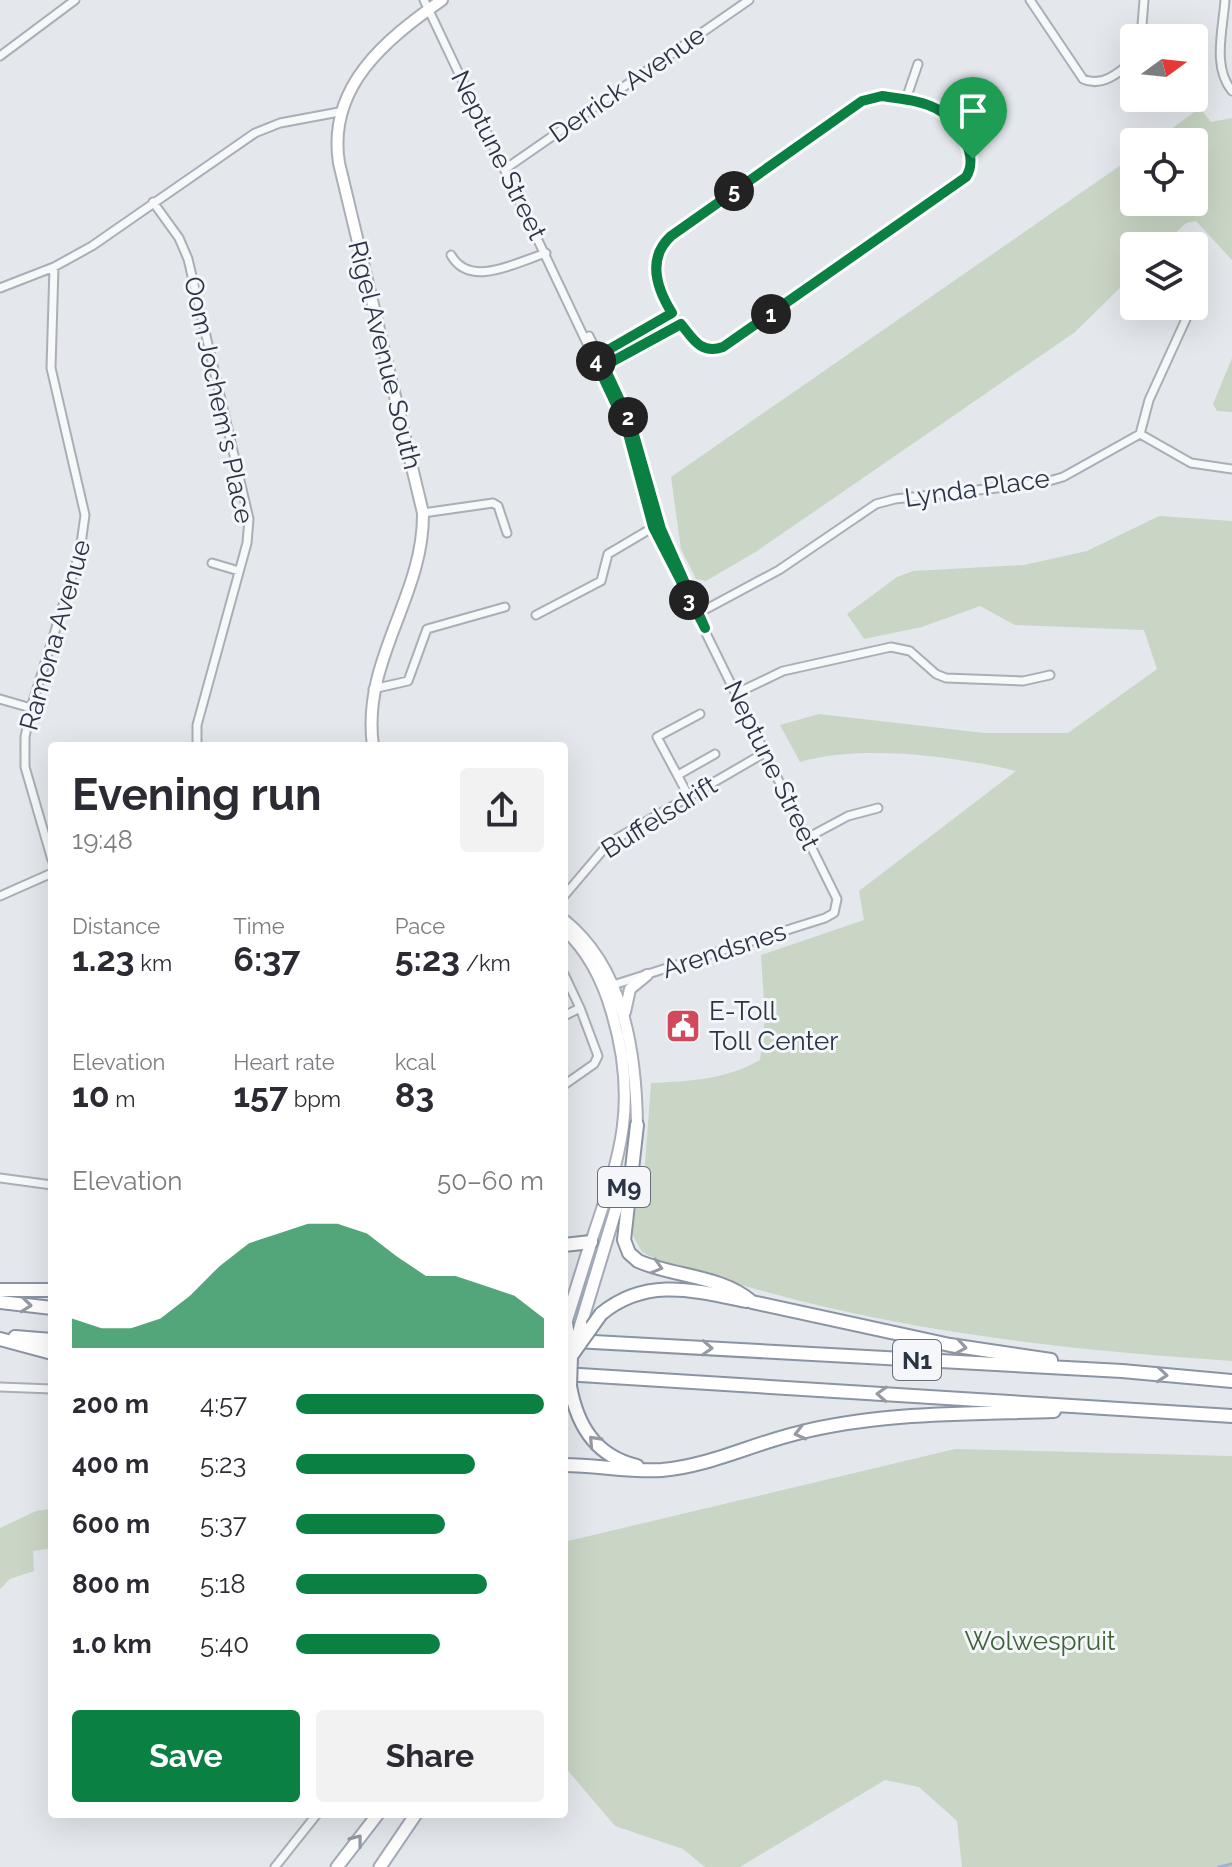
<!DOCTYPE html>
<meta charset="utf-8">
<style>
:root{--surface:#fff;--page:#f2f2f3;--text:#2b2b33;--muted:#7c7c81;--accent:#0b8043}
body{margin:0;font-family:Raleway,sans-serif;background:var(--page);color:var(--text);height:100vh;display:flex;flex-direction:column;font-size:30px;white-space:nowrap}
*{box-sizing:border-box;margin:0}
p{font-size:26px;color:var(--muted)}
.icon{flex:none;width:44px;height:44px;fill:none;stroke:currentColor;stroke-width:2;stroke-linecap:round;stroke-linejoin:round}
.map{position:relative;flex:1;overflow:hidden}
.details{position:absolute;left:48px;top:742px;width:520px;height:1076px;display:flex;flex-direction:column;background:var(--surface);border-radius:8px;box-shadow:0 8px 32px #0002}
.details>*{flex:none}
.needle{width:52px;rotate:75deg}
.buttons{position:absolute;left:1120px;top:24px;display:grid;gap:16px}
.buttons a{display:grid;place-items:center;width:88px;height:88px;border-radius:8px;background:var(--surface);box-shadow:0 8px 32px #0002;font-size:40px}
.pin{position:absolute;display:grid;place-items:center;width:68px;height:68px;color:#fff;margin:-82px -34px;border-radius:50% 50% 50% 0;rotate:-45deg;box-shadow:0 0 8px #0007}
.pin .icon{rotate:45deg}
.km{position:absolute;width:40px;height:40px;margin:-20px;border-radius:50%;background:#222;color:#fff;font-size:22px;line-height:40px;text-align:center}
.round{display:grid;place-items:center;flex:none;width:84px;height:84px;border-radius:8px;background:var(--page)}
.headline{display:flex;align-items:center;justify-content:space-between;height:136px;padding:0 24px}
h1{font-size:44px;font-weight:700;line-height:60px}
.metrics{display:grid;grid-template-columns:repeat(3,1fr);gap:12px;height:136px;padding:8px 24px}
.metrics div{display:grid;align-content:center}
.metrics b{font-size:34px;font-weight:700}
.metrics small{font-size:22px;font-weight:400}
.metrics p{font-size:22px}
.chart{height:224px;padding:16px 24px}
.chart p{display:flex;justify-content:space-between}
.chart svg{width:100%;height:144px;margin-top:8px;fill:var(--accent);opacity:.7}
.action{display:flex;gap:16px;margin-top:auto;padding:16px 24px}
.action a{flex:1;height:92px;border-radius:8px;background:var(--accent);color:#fff;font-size:32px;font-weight:700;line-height:92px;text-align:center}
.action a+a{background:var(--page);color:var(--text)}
ul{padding:0 24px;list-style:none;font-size:26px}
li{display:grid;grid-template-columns:128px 96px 1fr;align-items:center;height:60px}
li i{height:20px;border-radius:10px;background:var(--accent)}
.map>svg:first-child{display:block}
.green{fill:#c9d6c5}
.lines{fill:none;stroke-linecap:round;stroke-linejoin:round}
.stream{stroke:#9fb4cc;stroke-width:3}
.minor-casing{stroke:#a9aeb7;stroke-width:11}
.secondary-casing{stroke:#a9aeb7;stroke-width:14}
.primary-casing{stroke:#a3abb8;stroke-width:15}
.motorway-casing{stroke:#8b94a3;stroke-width:16}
.minor{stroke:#f7f8fa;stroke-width:7}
.secondary{stroke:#fff;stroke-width:10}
.primary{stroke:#fff;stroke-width:11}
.motorway{stroke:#fff;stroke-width:12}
.primary-bridge-casing{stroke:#a3abb8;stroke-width:15;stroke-linecap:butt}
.motorway-bridge-casing{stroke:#8b94a3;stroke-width:16;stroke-linecap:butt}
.primary-bridge{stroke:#fff;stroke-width:11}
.motorway-bridge{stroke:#fff;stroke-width:12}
.oneway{stroke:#959aa2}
.route-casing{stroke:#fff;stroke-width:16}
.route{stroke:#0b8043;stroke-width:10}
.labels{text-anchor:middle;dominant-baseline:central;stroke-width:6;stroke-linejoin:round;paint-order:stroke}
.shield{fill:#f4f6f9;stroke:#676e7b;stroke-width:2}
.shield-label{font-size:24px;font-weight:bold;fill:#2b3445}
.street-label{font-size:26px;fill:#2b3445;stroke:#f4f6f9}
.poi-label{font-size:26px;fill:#2b3445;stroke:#f4f6f9;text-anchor:start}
.park-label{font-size:26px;fill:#3f6138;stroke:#f4f6f9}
</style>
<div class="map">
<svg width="1232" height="1867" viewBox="0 0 1232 1867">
<rect width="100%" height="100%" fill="#e4e7ec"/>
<path class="green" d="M1200,108L1211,122L1232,118V260L1196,221L1186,223L1162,246H1134V274L1075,332L757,551L706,581L696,579L681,549L671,477L1134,156V202H1194V142H1153Z
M1232,358V412L1217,411L1213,404Z
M1159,516L1232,521V1361C1070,1350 909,1333 752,1288C717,1277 675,1270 642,1252L631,1232L645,1165L651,1083C692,1081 724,1080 760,1060L765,1018L761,955L864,920L859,891L1016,771C955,756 860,744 800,762L780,725L819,714L984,733H1068L1157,669L1144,630L1015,625L980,606L922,627L864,639L847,614L897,577L913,571L1024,565L1087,551Z
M955,1449L1232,1456V1867H962L957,1821L919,1787L885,1780L740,1867H705L683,1849L615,1826L564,1766V1542Z
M52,1509V1548L33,1551L34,1571L10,1579L0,1589V1528L36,1511Z"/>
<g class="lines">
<path class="stream" d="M1219,1867L1232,1864"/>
<g class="minor-casing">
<path id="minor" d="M424,0L619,411L656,532L837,899L834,913L825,918L610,986
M1030,0L1083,79C1102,88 1120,72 1134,60
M1225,0C1223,30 1212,67 1232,91
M1141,38L1144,0
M0,56L75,0
M882,96C900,99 921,101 937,109C957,120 980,156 966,177L723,347C716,350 711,352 704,349C691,344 659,297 656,283C654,268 658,252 666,240L862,101Z
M906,99L918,64
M505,169L749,0
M153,202L179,238L188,259L249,519L247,543L197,725V746
M451,255C470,289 517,262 546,253
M0,288L54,267L92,246L255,133L280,123L339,112
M1194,300L1196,295
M589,336L625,409L661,529L695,602
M596,357L672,313
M601,368L681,324
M1140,434L1191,463L1232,469
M423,513L493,503L498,506L507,533
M212,563L239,571
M697,614L779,570L876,504L895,499L1042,483L1063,477L1140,434L1149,400L1192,306
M536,615L601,581L608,554L657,525
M373,689L408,681L427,629L505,607
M737,693L783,671L891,647L910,651L936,674L946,678L1023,681L1050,675
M0,699L31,708
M678,775L715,754
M688,795L657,737L700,714
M807,838L848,816L878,808
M52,860L25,767V737L31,708L80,551L85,515L51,368L54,267
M0,896L52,873
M564,896L609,843L766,752
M564,974L580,1008L564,1016
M564,1085L594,1064L598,1056L580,1008
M0,1178L52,1185
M0,1387L52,1389
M275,1867L317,1814"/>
</g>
<g class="secondary-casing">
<path id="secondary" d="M373,746C361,660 424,597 423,513L339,163C327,87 385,40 442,0
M564,920C624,968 636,1052 637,1125
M564,929C589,952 603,981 612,1013C639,1104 620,1156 591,1242
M625,1012L630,989L647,975"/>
</g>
<g class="primary-casing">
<path id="primary" d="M581,1324L626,1176
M564,1328L591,1242
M337,1867L378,1814
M380,1867L416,1814"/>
</g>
<g class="motorway-casing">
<path id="motorway" d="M637,1125L624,1240L629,1253L638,1261C674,1277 721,1275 752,1302L950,1345L1051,1360
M564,1245L591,1242
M0,1290H52
M0,1302L52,1308
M601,1314C646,1277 693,1290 746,1301
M15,1337L52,1340
M0,1339L52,1353
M575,1341L1122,1371L1232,1381
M564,1374L1232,1416
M570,1386C577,1425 595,1456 637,1466
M564,1465C597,1465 629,1472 662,1470C709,1466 752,1444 798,1433C881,1412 968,1414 1054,1411"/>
</g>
<use href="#minor" class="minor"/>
<use href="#secondary" class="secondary"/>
<use href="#primary" class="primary"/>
<use href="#motorway" class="motorway"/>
<g class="primary-bridge-casing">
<path id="primary-bridge" d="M573,1350L581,1324"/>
</g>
<g class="motorway-bridge-casing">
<path id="motorway-bridge" d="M566,1323L571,1356L570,1386
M564,1366L601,1314"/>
</g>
<use href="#primary-bridge" class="primary-bridge"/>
<use href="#motorway-bridge" class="motorway-bridge"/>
</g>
<defs><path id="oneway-chevron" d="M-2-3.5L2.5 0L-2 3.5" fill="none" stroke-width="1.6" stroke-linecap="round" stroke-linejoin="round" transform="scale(2)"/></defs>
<g class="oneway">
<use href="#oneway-chevron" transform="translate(657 1267) rotate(16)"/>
<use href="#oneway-chevron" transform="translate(26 1305) rotate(6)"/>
<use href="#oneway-chevron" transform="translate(961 1347) rotate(9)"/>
<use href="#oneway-chevron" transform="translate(707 1348) rotate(3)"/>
<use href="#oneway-chevron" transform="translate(1162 1375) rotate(5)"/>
<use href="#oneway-chevron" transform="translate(882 1394) rotate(-177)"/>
<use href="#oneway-chevron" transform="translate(800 1433) rotate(166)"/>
<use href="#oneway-chevron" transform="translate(594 1441) rotate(-133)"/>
<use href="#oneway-chevron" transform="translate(357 1840) rotate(-52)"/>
</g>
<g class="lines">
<g class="route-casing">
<path id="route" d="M882,96C900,99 921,100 937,109C958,120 980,156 966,177L723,347C701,355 693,339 681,324L604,366L631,424L661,529L705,628L653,527L626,426L594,358L672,313C657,289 646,259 671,236L862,101Z"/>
</g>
<use href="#route" class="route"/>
</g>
<defs>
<g id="civic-square" transform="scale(1.8)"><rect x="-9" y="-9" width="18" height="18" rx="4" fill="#d1495b" stroke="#f4f6f9"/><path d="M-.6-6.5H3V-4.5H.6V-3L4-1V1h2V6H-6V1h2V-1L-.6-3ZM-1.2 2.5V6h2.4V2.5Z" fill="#fff"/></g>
</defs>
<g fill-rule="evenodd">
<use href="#civic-square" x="683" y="1026"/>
</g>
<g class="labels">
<g class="shield">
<rect x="598" y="1167" width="52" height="40" rx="6"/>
<rect x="893" y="1340" width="48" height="40" rx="6"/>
</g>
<g class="shield-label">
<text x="624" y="1187">M9</text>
<text x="917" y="1360">N1</text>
</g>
<g class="street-label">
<text transform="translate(627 84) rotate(-35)">Derrick Avenue</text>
<text transform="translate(499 155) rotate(64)">Neptune Street</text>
<text transform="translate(385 355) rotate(76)">Rigel Avenue South</text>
<text transform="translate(219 400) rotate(78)">Oom Jochem's Place</text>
<text transform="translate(977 488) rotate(-8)">Lynda Place</text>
<text transform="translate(55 635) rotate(-74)">Ramona Avenue</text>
<text transform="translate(772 765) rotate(64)">Neptune Street</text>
<text transform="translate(659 817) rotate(-32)">Buffelsdrift</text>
<text transform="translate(724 950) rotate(-18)">Arendsnes</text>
</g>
<g class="poi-label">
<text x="709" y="1011">E-Toll<tspan x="709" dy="30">Toll Center</tspan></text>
</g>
<g class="park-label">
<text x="1040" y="1641">Wolwespruit</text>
</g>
</g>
</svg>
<div class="buttons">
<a><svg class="needle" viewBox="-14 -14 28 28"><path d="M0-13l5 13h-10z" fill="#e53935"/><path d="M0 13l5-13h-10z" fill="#7c7c81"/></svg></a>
<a><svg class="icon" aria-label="locate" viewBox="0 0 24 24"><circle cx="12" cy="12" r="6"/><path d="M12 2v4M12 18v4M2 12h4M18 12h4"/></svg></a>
<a><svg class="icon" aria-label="layers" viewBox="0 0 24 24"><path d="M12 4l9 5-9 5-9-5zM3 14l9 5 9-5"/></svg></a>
</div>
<div class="pin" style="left:973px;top:159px;background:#1e9e55"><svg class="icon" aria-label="arrive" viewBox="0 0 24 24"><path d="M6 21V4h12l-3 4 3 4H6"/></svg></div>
<b class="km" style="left:771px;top:314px">1</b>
<b class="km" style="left:628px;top:417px">2</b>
<b class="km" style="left:689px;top:600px">3</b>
<b class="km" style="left:596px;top:361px">4</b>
<b class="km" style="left:734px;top:191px">5</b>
<section class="details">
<div class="headline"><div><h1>Evening run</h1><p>19:48</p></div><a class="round"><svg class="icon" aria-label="share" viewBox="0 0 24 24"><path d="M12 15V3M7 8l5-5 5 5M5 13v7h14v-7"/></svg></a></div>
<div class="metrics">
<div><p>Distance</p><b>1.23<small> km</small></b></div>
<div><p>Time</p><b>6:37</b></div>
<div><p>Pace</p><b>5:23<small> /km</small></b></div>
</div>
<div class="metrics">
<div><p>Elevation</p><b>10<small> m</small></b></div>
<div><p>Heart rate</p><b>157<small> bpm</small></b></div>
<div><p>kcal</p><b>83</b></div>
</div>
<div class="chart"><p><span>Elevation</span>50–60 m</p>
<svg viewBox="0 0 160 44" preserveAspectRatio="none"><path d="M0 44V35L10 38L20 38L30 35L40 28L50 19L60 12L70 9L80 6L90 6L100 9L110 16L120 22L130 22L140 25L150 28L160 35V44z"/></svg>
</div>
<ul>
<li><b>200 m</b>4:57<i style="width:100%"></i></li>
<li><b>400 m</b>5:23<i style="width:72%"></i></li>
<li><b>600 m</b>5:37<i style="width:60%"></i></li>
<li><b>800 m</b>5:18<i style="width:77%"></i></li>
<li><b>1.0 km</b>5:40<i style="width:58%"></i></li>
</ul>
<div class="action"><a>Save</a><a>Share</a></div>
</section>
</div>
